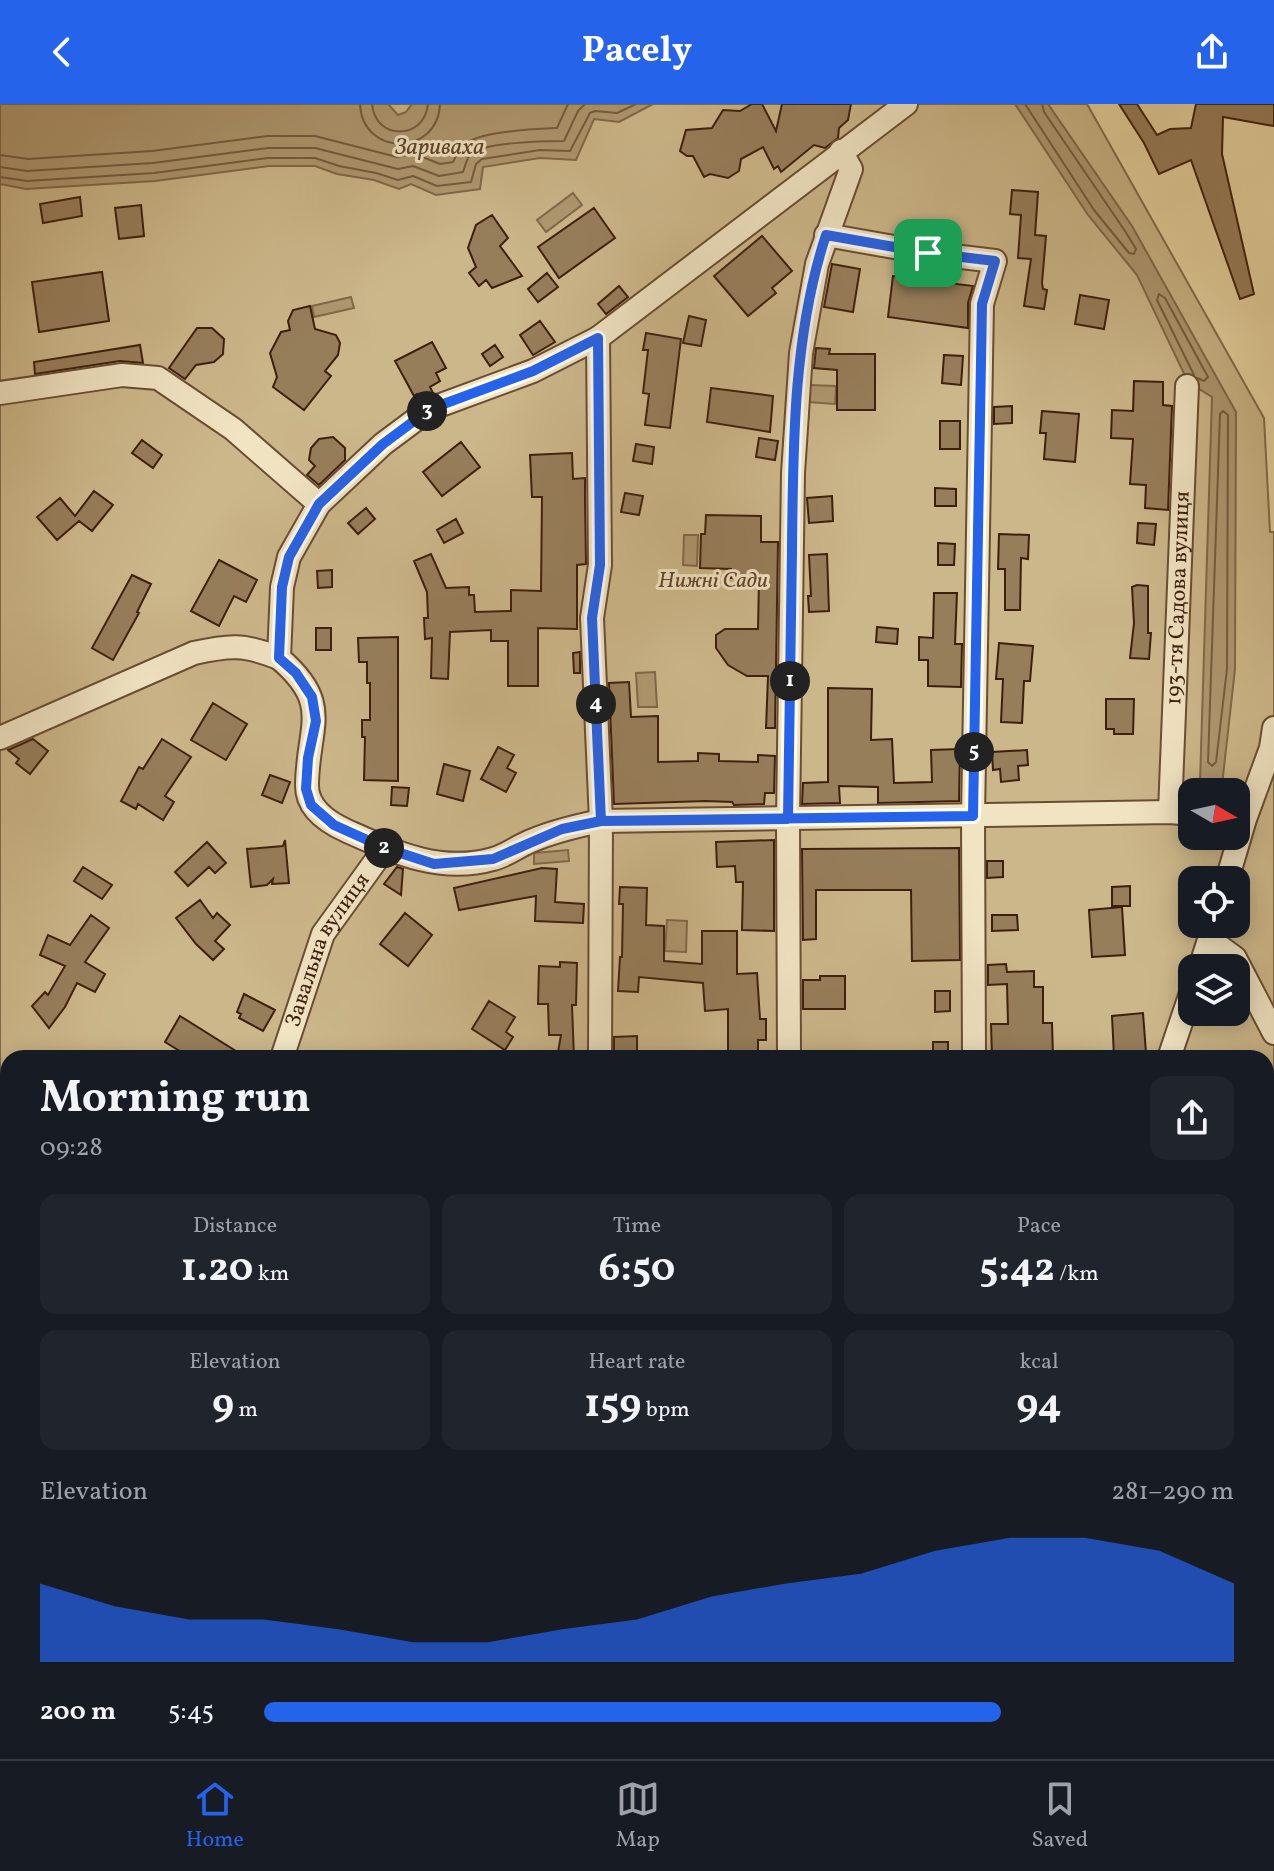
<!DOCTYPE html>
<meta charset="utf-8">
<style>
:root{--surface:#171b24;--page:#20242c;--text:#f1f3f6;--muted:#9ea1a6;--line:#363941;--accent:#2563eb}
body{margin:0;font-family:Vollkorn,serif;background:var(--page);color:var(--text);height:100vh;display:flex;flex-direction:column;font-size:30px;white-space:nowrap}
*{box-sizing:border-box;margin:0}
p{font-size:26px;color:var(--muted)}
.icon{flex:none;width:44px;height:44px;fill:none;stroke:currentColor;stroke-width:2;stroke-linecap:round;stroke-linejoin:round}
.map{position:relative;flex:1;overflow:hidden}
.sheet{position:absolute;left:0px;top:946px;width:1274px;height:710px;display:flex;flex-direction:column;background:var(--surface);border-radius:24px 24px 0 0;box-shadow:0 4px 20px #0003}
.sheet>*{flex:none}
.needle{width:52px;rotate:99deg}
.fabs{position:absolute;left:1178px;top:674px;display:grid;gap:16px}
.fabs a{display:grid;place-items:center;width:72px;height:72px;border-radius:16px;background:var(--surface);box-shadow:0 4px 20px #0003;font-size:40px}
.pin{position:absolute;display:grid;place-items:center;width:68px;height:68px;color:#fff;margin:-34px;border-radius:16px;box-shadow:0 4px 12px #0006}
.km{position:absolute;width:40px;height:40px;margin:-20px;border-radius:50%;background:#222;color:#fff;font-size:22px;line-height:40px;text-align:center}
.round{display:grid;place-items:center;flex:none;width:84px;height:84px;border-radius:16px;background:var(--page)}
.headline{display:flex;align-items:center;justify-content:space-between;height:136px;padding:0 40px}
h1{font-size:44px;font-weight:700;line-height:60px}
.metrics{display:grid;grid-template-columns:repeat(3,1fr);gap:12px;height:136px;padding:8px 40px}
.metrics div{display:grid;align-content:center;border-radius:16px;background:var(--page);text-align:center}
.metrics b{font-size:40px;font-weight:700}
.metrics small{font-size:22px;font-weight:400}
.metrics p{font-size:22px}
.chart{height:224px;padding:16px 40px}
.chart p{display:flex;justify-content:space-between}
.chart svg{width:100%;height:144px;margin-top:8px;fill:var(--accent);opacity:.7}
ul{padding:0 40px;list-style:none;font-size:26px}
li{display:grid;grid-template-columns:128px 96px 1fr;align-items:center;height:60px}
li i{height:20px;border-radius:10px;background:var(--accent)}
header{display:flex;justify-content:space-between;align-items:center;height:104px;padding:0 40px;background:var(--accent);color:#fff;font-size:36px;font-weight:700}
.dock{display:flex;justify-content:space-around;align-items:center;height:112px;border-top:2px solid var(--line);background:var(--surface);font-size:22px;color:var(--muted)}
.dock a{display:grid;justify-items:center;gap:4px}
.dock .on{color:var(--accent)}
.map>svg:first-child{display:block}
.green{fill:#ccb78a;stroke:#856b4c;stroke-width:2;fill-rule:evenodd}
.water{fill:#af9870;stroke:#826849;stroke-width:2}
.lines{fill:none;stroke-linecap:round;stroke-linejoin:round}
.shore{stroke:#765c3f;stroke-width:2}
.building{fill:#977e5b;stroke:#3e1f0e;stroke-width:2}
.minor-casing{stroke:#694d33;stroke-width:26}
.minor{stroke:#f1e4c3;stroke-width:22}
.route-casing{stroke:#fff;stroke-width:16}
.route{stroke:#2563eb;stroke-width:10}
.labels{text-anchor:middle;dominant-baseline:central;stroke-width:6;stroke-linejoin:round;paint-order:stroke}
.park-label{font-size:22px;font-style:italic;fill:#62452d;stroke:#f1e4c3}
.street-label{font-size:22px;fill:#3e1f0e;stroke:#f1e4c3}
.water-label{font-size:24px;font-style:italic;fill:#60432b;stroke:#f1e4c3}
</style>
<header><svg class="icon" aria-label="back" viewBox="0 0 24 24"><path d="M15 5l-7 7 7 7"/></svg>Pacely<svg class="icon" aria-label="share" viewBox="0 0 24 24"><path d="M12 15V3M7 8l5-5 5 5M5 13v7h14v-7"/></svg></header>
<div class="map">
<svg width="1274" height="1655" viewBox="0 0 1274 1655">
<rect width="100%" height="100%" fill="#e9d6a3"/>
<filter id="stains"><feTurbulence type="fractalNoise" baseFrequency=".0025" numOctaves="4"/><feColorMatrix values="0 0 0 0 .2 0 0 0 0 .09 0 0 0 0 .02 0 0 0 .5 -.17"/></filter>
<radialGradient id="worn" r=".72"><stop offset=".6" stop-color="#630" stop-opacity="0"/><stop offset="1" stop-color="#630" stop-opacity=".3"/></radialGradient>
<path class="green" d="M0,0H1087L1264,314L1270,428H1274V1109L1266,1110V954H8V1648H1082V1655H0ZM1192,688H1236V732H1192ZM1192,776H1236V820H1192ZM1192,864H1236V908H1192Z
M1274,1497V1526L1267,1528L1269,1538L1266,1539V1499Z"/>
<path class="water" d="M0,0H388L398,11L406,8L412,0H653L619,18L594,15L576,56L540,54L483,63L480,85L436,91L411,80L399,85L374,76L337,70L315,62H269L155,77L26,85L0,80Z
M1015,0H1048L1132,122L1236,308L1235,565L1222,681L1200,678L1212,293L1188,278L1137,171L1088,111Z
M573,89L582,101L546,128L537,116Z
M351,193L354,204L314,213L312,202Z
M809,281L836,282L835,300L808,298Z
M684,431H698L697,462L683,461Z
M655,568L657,603H638L636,569Z
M568,746L569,757L534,760V749Z
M667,816L687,817L686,848L665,847Z"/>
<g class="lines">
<path class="shore" d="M360,0C362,53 438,53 440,0
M372,0C375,37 425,36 428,0
M1025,0L1094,106L1129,149L1134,150L1136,145L1125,127L1044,8L1042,0
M0,51L28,55L152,47L268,32H315L397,53L415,50L440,60L453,58C457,50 460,42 468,38C485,27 536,25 557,24L568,0
M0,63L27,67L153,59L268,44H315L398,65L413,62L439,72L463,68C465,63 466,56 470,51C482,38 546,37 564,37L578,7L585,0
M0,73L27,77L154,69L268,54H315L339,62L376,69L398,76L413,72L437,82L471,78L476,60L482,55L540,46L570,47L590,9L595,7L617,9L636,0
M1194,271L1157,196L1159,190L1165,194L1208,273L1204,277L1197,274
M1223,307L1228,311L1227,565L1216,658L1212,662L1208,658L1220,310Z"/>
</g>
<path class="building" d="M752,0H762L776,27L782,0H851L848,16L839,24L838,34L825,44L814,41L781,68L778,62L774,65L763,43L741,55L739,67L728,74L710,70L704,73L693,52H687L680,47L686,26L712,24L723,6L740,7Z
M1119,0H1137L1157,31L1170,25L1191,24L1196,0H1274V22L1223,13L1222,50L1254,190L1240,195L1191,56L1159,70L1144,39Z
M1012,86L1038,88L1035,131L1046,132L1042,179L1043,185L1047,186L1044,205L1024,202L1031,155L1018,154L1021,111L1010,110Z
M80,93L82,112L43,119L40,100Z
M141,101L144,132L119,135L115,104Z
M594,104L615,134L559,174L538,143Z
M492,111L508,134L500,142L522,172L492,184L486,176L479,182L469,169L476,163L468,144L476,121Z
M762,132L792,167L772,184L776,189L748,212L714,172Z
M832,160L860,165L853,208L824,203Z
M102,168L109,217L39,228L32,178Z
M547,169L558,183L538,198L528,185Z
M893,172L973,182L968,199V224L888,213Z
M619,182L628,193L606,210L598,200Z
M1080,191L1109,196L1104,225L1075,220Z
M310,202L315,225L336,231L340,239L338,251L325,267L331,272L304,306L273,283L277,273L270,249L281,228L290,226L288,217L293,206Z
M689,212L706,216L701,242L683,239Z
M540,217L555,238L533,251L520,231Z
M197,224H212L224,235L223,250L214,258L196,261L185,275L169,264Z
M646,229L681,235L670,324L645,321L649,290L643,289L648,246H643Z
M432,238L446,264L436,269L440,277L430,283L433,289L420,295L417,290L414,292L395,257Z
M140,241L143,259L120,257L35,270L34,258Z
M495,241L503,253L490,262L482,250Z
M816,244L830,245L829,250H875V306H837V266L814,264Z
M944,251L963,252L961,281L942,279Z
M1134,277L1163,278V301L1172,302L1168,406L1145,404L1146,381L1130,380L1133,335L1111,334L1112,306L1133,307Z
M711,284L773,292L770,328L707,318Z
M1012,302V319L994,320V303Z
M1042,307L1079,310L1075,358L1044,355L1046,329H1040Z
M940,317H960V345H940Z
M333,333L345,344V356L319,381L307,371L315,362L309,356L311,344L319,335Z
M759,334L778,337L775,356L756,353Z
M142,336L162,351L153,364L132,349Z
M461,338L480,363L442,392L423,368Z
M636,340L654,343L652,360L633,357Z
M572,349L573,375L585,374V397L586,460L577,461V525L538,524V582H508V537H491V526L450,528L448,575L431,574L432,534L425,535L424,514H428L427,488L414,457L431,450L446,484L469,483V491H474L475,508L511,507V486L541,487L542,393H532L530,351Z
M935,384L956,385V402H935Z
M94,387L113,401L92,427L79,417L57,436L37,413L60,394L75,412Z
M625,389L643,392L639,411L621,408Z
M832,392L833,417L809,419L807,394Z
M366,404L375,415L358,430L348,419Z
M706,411L761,412V438H778L775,624H766L768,572H747L728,561L716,544V531L725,525H758L759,475L731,474V465L700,464L701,430H705Z
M456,415L463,429L444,439L437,426Z
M1138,419L1156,420L1154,441L1137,439Z
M999,430L1029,431L1028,455L1021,454L1020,506H1005V465H998Z
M938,439L955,440L954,461H938Z
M827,450L829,507L809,508L808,492H811L809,451Z
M219,456L257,476L246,498L234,492L219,522L191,507Z
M332,466V483L318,484L317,467Z
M132,471L151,480L137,508L139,509L113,556L92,544Z
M1137,481L1148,482V529H1151L1149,555L1130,554L1134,519L1132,483Z
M934,489H957L955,540H962L961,583L928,582V556H919V533L933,534Z
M877,523L898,525L897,540L876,538Z
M316,524H331V546H316Z
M398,533V677L364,676L365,633H362V616H370V579H367V558H359L358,534Z
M999,539L1033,542L1030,577H1024L1022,619L1001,618L1003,575H996Z
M580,548V569H574L573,549Z
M629,578L631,613L658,612V658L698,657V649L719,650V657L758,658V651L775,652L774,689H765L764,700L734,701L732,698L706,697L614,700L609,579Z
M828,584L872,585L871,636L892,635L894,679L932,678L931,646L960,645L959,697L878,699V683L839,682L840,699L802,700L803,679L828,678Z
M1106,595H1134L1133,630H1114V625H1106Z
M213,599L247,620L226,656L191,636Z
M33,635L48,647L30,670L16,659L19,655L8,646Z
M162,635L191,653L165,692L174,698L163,716L138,700L136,705L121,697L139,663L143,665Z
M498,643L514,651L507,664L516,669L506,688L481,675Z
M1027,646L1028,661L1018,662L1019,676L1001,678L1000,665L993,666L992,648Z
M444,660L470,667L463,697L437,690Z
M270,671L290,678L282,699L262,691Z
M392,683L409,684L407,702L391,701Z
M285,736L289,779L272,780L273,775L267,781L251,783L247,745L283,742Z
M774,736V827L742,826L743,778H736L735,762L717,763L716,738Z
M207,738L226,759L215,769L209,763L188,782L175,768Z
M959,744L960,856L912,857L911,786H816V835L803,836L802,745Z
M987,757H1003V773L987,774Z
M83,763L112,781L102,795L74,777Z
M397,763L403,765L401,791L384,780Z
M542,764L557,765L555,798L584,800L583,819L535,817L536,792L459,806L454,784Z
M1130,782V802H1112V783Z
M620,783L647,784L646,821L664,822V857L702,860V827H737V870L757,869L760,915H766V936H758V954H728V905L705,907L703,879L639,873L638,888L618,887L620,853H622L623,800H619Z
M200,796L213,814L217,809L230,821L215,837L224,845L213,856L196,840L176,814Z
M1122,803L1125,851L1092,853L1089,806Z
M405,809L432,831L408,862L380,840Z
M91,811L109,824L85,858L105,870L95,888L77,879L65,903L49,924L32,902L45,888L48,891L65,862L40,851L48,831L70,841Z
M992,811H1017L1018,826L992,827Z
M560,858L577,859L576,901H572L574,954H557L561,931H549L548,900H538L539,862L560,863Z
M1006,860L1007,868L1034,867V883H1043V919H1052L1053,954H992L991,920H1008L1007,880L988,881V861Z
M820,872H845V905H803V876H820Z
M935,887H950V907L935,908Z
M244,890L275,906L263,927L239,914L241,910L237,908Z
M489,897L515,913L506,928L513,933L505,946L472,925Z
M1143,909L1146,949L1114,952L1112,912Z
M180,912L247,954H191L165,938Z
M637,932V954H614V933Z
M933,938H948V954H933Z"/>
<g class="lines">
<g class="minor-casing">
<g id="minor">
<path d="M906,0L598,234L533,267L430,305L383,340L319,400L289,453L282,483L279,554C333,600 308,621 307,680C306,704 327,718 347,727C394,748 440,770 493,755C506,752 518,742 531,737C554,727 576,722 601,717L1170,708L1192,710"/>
<path d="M826,131L928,149L995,157L982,200L973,712L974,954"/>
<path d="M598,234L600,461L592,514L601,717L600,954"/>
<path d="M0,289L122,271L158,274L233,325L319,400"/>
<path d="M0,634L194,549C230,541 244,540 279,554"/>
<path id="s1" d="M1170,708L1187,282"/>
<path d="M1227,776L1245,715L1271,644L1274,624"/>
<path d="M1209,835L1235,854L1274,929"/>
<path d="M1200,864L1214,820"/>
<path id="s2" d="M282,954L323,830L385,744"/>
<path d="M789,954L788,715L793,369L801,249L817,160L851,65L841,47"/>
<path d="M1169,954L1192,886"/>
<path d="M0,1324L8,1327"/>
<path d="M0,1534L8,1532"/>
<path d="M34,1648V1655"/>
<path d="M223,1648V1655"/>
<path d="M410,1648V1655"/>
<path d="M600,1648V1655"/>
<path d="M785,1655V1648"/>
<path d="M1102,1655V1648"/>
</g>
</g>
<use href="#minor" class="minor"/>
</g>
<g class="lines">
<g class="route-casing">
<path id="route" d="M928,149L826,131C793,231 793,342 792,446C790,536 789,626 788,715L601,717L562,725L493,755L434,760L385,744L334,721L311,701L306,685L308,654L316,617L312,593L296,569L279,554L282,483L289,453L319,400L383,340L430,305L533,267L598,234L600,461L592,514L601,717C725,716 849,714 973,712L982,200L995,157L928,149"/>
</g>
<use href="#route" class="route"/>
</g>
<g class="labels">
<g class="park-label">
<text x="713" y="477">Нижні Сади</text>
</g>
<g class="street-label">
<text stroke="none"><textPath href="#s1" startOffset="214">193-тя Садова вулиця</textPath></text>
<text stroke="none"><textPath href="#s2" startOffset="118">Завальна вулиця</textPath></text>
</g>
<g class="water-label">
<text x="440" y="44">Зариваха</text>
</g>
</g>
<rect width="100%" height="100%" filter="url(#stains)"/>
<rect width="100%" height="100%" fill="url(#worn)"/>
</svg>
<div class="fabs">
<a><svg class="needle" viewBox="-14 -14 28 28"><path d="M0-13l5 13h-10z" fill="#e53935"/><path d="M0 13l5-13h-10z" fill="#9ea1a6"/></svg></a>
<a><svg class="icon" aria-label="locate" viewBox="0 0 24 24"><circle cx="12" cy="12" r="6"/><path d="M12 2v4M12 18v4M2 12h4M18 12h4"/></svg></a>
<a><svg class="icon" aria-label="layers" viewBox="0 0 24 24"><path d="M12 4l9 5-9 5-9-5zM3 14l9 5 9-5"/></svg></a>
</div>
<div class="pin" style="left:928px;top:149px;background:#1e9e55"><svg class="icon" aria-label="arrive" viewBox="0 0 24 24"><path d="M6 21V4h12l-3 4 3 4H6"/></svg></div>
<b class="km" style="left:790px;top:577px">1</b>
<b class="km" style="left:384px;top:744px">2</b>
<b class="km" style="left:427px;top:307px">3</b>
<b class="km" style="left:596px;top:600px">4</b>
<b class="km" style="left:974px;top:648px">5</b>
<section class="sheet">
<div class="headline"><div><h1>Morning run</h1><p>09:28</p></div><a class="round"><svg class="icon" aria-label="share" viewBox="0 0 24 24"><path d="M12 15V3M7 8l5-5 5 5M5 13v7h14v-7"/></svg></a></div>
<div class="metrics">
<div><p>Distance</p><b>1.20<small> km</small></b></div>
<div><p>Time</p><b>6:50</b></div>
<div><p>Pace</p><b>5:42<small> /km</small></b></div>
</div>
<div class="metrics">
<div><p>Elevation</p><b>9<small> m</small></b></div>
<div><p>Heart rate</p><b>159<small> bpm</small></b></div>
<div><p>kcal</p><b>94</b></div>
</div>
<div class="chart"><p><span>Elevation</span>281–290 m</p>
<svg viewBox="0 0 160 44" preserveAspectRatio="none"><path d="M0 44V20L10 27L20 31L30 31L40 34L50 38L60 38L70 34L80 31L90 24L100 20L110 17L120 10L130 6L140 6L150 10L160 20V44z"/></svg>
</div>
<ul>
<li><b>200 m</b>5:45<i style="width:76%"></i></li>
</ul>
</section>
</div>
<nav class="dock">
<a class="on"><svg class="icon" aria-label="home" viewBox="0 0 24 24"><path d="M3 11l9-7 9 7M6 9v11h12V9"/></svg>Home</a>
<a><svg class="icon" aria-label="map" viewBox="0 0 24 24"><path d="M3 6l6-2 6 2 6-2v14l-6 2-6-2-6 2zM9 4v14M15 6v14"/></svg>Map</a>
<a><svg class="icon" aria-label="saved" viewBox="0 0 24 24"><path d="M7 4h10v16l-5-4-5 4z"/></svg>Saved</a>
</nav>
